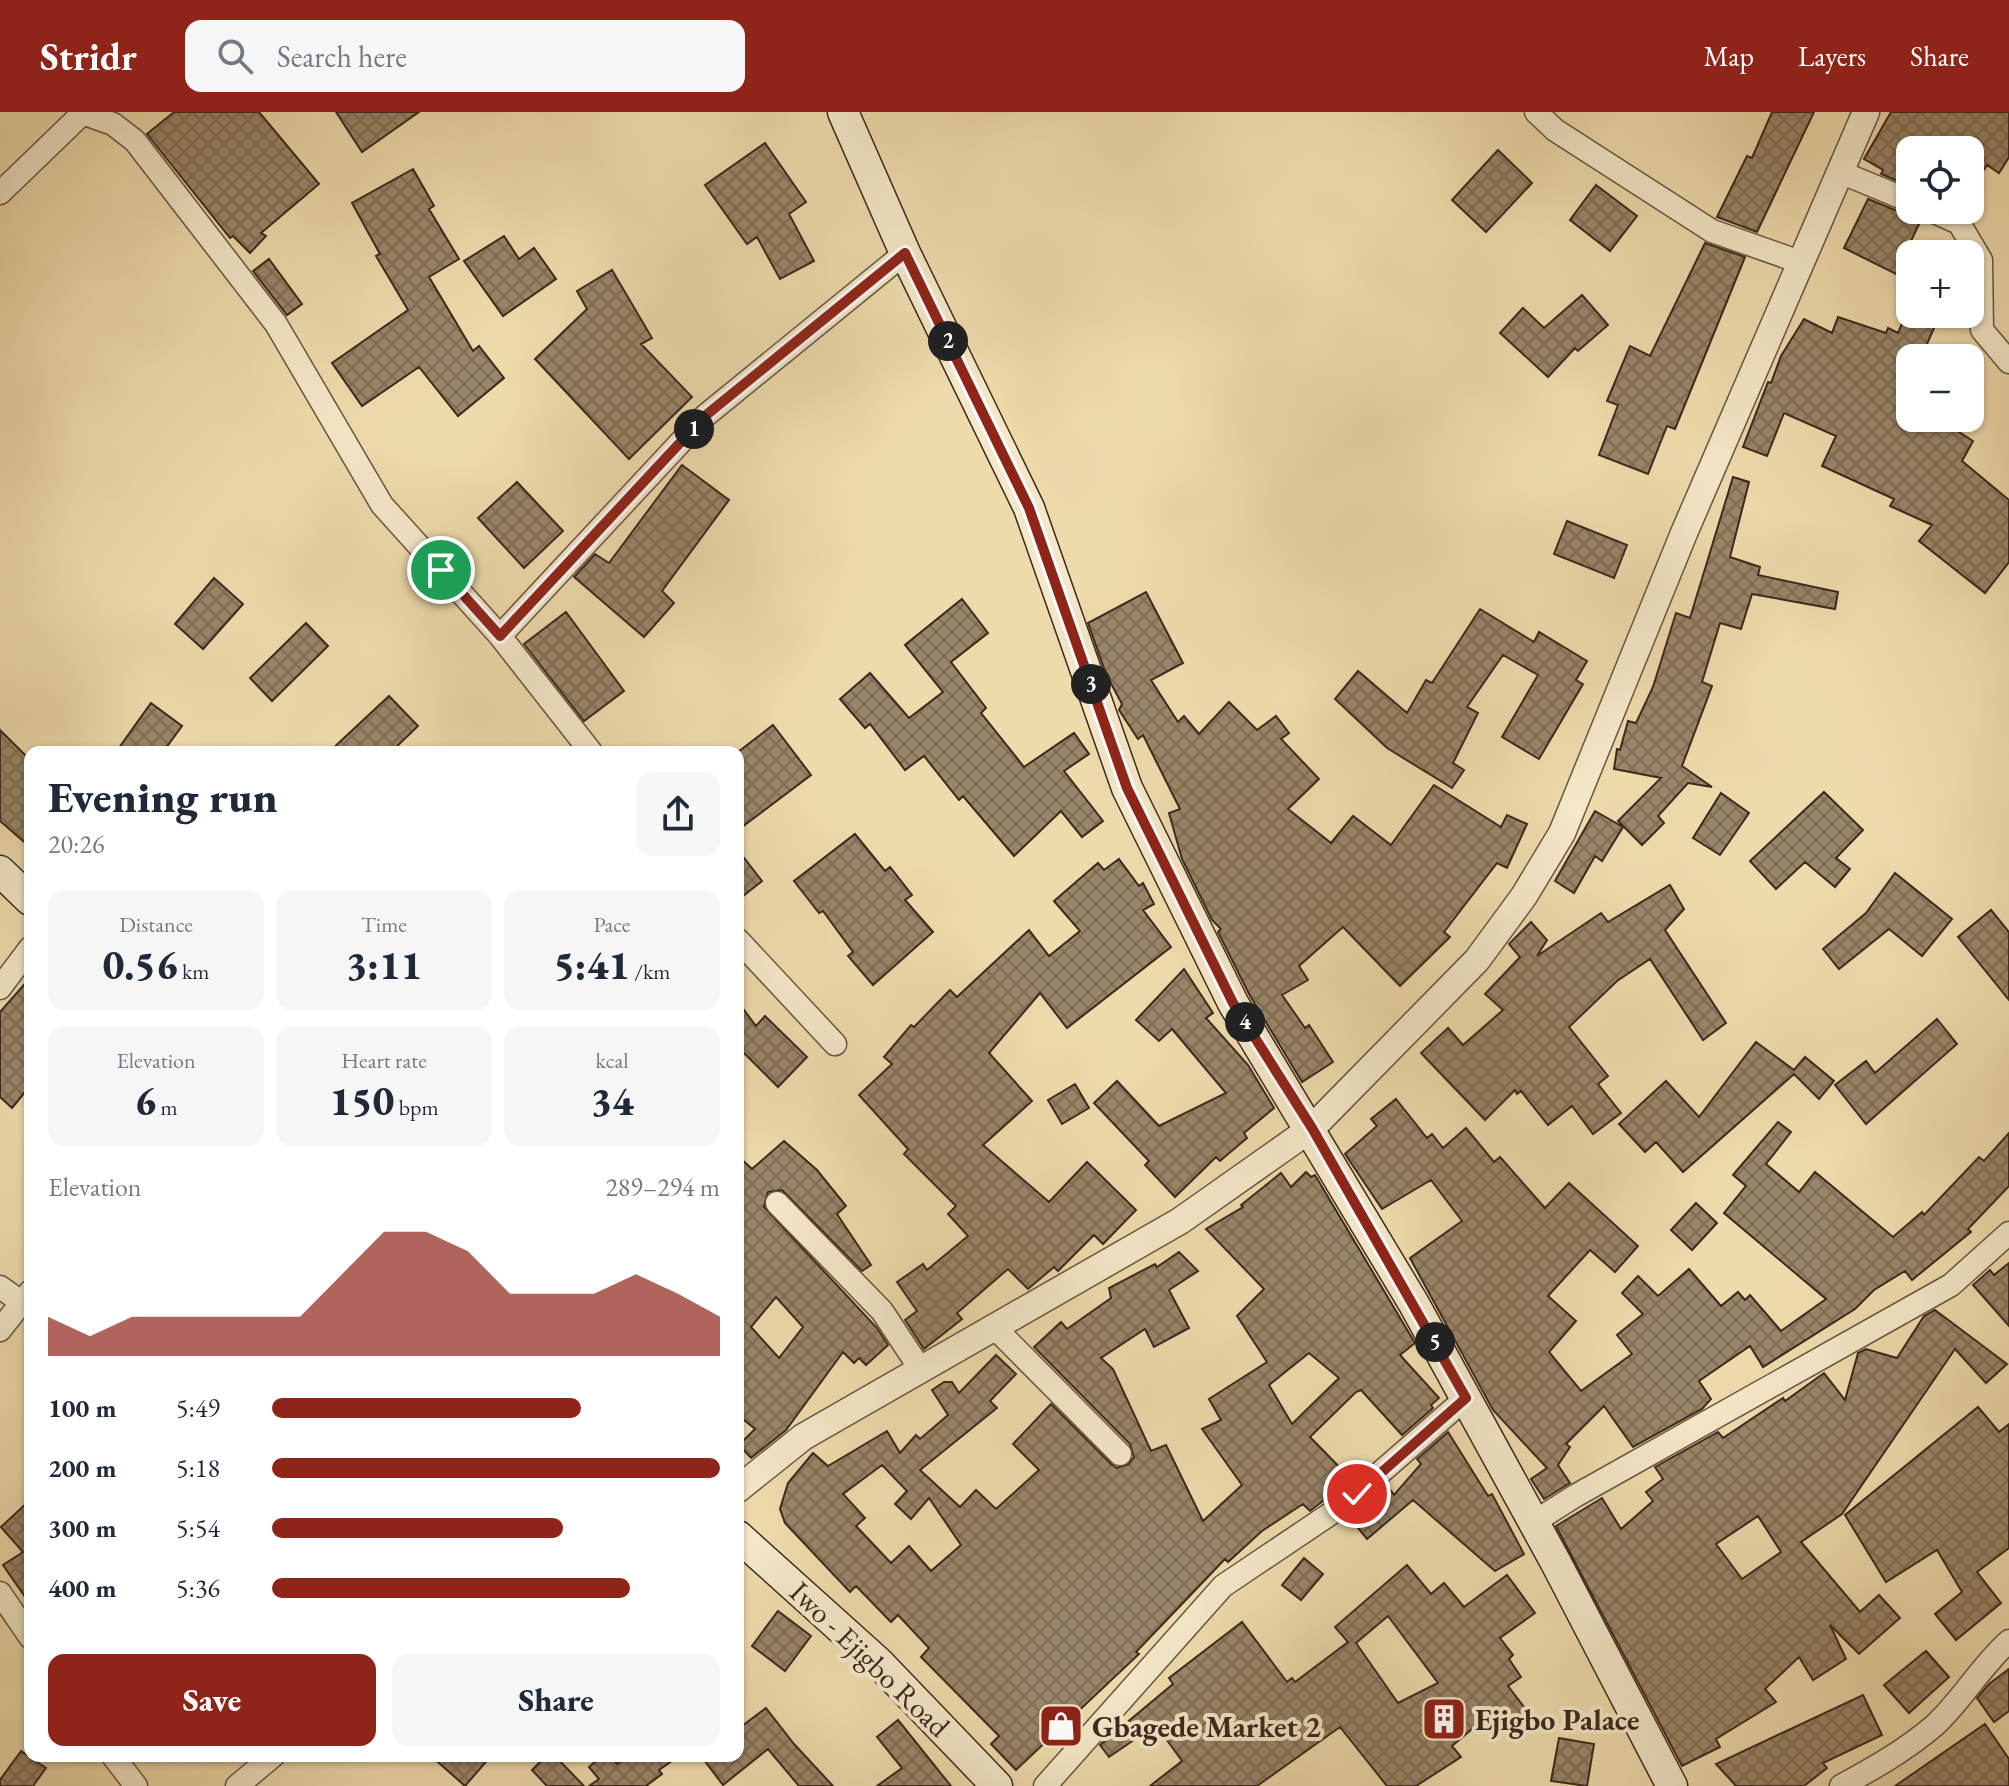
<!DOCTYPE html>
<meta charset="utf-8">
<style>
:root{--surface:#fff;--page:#f6f6f7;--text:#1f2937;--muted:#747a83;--accent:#8f2418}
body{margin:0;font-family:"EB Garamond",serif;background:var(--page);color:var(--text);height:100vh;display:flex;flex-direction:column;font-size:30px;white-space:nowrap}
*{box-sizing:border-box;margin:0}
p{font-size:26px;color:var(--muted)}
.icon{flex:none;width:44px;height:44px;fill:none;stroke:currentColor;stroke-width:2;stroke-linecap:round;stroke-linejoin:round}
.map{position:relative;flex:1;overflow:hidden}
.side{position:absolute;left:24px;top:634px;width:720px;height:1016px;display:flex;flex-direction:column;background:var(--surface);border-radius:16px;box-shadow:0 2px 6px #0004}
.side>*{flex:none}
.fabs{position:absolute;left:1896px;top:24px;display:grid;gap:16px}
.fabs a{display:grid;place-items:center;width:88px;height:88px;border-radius:16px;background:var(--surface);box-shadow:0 2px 6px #0004;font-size:40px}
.pin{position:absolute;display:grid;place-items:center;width:68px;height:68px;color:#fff;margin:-34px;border:4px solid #fff;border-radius:50%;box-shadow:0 2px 8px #0007}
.km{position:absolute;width:40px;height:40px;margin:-20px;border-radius:50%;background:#222;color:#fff;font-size:22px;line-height:40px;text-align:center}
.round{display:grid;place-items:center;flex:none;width:84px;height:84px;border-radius:16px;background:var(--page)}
.head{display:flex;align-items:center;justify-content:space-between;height:136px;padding:0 24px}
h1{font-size:44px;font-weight:800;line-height:60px}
.stats{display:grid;grid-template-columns:repeat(3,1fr);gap:12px;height:136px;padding:8px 24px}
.stats div{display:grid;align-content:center;border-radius:16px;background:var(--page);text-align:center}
.stats b{font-size:40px;font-weight:800}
.stats small{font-size:22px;font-weight:400}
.stats p{font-size:22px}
.chart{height:224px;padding:16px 24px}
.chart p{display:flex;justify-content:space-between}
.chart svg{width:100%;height:144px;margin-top:8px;fill:var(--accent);opacity:.7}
.button{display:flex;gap:16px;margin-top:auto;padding:16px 24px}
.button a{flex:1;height:92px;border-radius:16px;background:var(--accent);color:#fff;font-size:32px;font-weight:800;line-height:92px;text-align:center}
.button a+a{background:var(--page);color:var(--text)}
ul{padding:0 24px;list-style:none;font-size:26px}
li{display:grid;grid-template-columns:128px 96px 1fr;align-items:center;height:60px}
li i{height:20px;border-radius:10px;background:var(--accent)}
header{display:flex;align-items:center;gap:48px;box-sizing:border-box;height:112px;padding:0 40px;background:var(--accent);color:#fff}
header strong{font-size:38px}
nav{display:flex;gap:44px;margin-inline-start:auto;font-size:28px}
.search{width:560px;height:72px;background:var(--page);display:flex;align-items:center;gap:20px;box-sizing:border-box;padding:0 28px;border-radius:16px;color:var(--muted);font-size:30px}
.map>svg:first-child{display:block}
.building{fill:url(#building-cross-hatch);stroke:#3c281e;stroke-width:2;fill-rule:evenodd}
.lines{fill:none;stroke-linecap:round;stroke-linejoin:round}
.minor-casing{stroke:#685542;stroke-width:25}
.tertiary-casing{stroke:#685542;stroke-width:29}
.secondary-casing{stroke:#3c281e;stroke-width:33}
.minor{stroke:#f4e8c9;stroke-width:22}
.tertiary{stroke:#f4e8c9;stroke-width:26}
.secondary{stroke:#f4e8c9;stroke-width:30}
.route-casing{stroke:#fff;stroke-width:16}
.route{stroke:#8f2418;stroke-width:10}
.labels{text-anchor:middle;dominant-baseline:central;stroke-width:8;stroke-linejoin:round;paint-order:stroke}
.street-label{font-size:30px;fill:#3c281e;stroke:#f4e8c9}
.poi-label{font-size:30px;font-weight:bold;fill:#3c281e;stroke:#f4e8c9;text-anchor:start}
</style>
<header>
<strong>Stridr</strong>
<div class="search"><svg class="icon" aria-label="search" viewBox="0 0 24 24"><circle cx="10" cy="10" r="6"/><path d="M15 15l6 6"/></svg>Search here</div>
<nav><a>Map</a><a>Layers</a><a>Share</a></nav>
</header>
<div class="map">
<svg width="2009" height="1674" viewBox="0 0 2009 1674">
<defs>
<pattern id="building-cross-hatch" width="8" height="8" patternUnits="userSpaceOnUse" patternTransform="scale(2)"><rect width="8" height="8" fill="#998568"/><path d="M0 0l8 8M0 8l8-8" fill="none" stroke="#7e6d55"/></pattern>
</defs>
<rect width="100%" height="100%" fill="#eedbac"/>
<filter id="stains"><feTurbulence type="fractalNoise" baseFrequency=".0025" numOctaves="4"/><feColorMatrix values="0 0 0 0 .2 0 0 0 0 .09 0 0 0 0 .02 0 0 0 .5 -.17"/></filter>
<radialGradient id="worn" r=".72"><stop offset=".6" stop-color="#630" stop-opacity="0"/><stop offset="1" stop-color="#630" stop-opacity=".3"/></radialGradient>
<path class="building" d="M174,0H259L319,72L261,121L266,124L250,141L233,124L230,126L147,22Z
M336,0H419L362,40Z
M1772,0H1814L1757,120L1717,105L1747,44L1752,46Z
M1891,0H2009V45L1999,61L1987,53L1970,79V38H1910V74L1881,62L1883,58L1864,47Z
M765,31L806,90L789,102L814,149L780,167L757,125L747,132L705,73Z
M1498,38L1532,71L1486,120L1452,88Z
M413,57L434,94L429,97L459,147L429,165L473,239L479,234L504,266L458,304L419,255L362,294L332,251L408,198L376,144L380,142L352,91Z
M1596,73L1637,104L1610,139L1570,108Z
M1868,87L1905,102L1917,101L1921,108L1910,131V169L1844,136Z
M504,124L519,147L534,136L556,167L503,204L464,149Z
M1705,131L1745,145L1675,317L1667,314L1648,362L1599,343L1618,293L1607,289L1630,234L1650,244Z
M269,147L302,192L287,203L253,159Z
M612,158L652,226L641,232L692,285L629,347L535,247L587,197L577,179Z
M1582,183L1608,213L1578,239L1575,236L1548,265L1500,221L1523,196L1544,216Z
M1906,202H1940L1921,246H1910V306H1937L1973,329L1962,349L2009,388V450L1985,481L1919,429L1932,413L1890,394L1894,387L1822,354L1836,324L1784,301L1767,344L1743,335L1768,270L1771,271L1781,244L1804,207L1832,221L1838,205L1886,221L1888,216L1898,221Z
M682,353L729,388L662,479L674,491L644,525L574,465L595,442L609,451Z
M1733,365L1749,370L1730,445L1760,455L1758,463L1838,480L1835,497L1752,482L1741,517L1720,511L1702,570L1712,574L1682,654L1712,675L1688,671L1658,704L1664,711L1642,733L1618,709L1661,666L1614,657L1617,637L1620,638L1628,609L1636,611L1653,575L1676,501L1690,506Z
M517,370L563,419L524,456L478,406Z
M1567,409L1627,433L1614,466L1554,442Z
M214,466L243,492L203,537L175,512Z
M1146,480L1183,551L1151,568L1178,610L1184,604L1199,622L1229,590L1257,618L1276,604L1289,621L1281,627L1319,667L1288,697L1331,731L1353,704L1391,733L1434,673L1501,715L1507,703L1527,712L1507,756L1497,751L1444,820L1450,825L1400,874L1343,815L1299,854L1308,868L1282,883L1305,916L1309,913L1333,950L1302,970L1249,882L1218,820L1221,817L1212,808L1182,747L1169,701L1180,697L1143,623L1138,627L1119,598L1122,592L1106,562L1088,511Z
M962,487L988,521L951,550L986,596L981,601L1024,655L1074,621L1089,642L1064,659L1103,709L1082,725L1061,699L1014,744L963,684L959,688L924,644L905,658L870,612L865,616L840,587L870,561L909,606L943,580L905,533Z
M1480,497L1534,530L1539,520L1587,549L1576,568L1583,572L1539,647L1502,625L1538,563L1503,543L1467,595L1478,601L1453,651L1464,658L1452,676L1387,636L1335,587L1358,559L1407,601L1426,568L1432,571Z
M566,500L624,579L584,609L524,532Z
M306,511L328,534L272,589L250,566Z
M389,584L418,614L391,640H329Z
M151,591L182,614L163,640H116Z
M773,613L811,663L738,718V640Z
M0,618L30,648V735L0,709Z
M1824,680L1863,718L1836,746L1850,757L1835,775L1805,750L1776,777L1750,749Z
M1721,681L1749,701L1720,743L1693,726Z
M1595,699L1623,715L1602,749L1595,744L1574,781L1555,769Z
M855,722L885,759L890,755L912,783L905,788L933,820L873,873L848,844L853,840L823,799L819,801L794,769Z
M738,738L762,769L738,788Z
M1119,747L1139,774L1143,771L1154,792L1143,798L1171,835L1067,916L1040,881L989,941L1032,989L983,1033L1049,1090L1087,1050L1136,1098L1103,1132L1094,1123L1058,1159L1054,1155L1028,1177L1008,1157L957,1201L962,1207L924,1237L905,1208L917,1199L897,1170L923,1152L927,1158L968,1124L948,1102L956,1094L904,1042L908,1037L859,983L892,952L884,945L911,913L914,915L950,878L957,885L1029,818L1049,844L1080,819L1054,789L1098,751L1104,758Z
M1895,761L1952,807L1922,844L1889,817L1839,857L1823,837L1866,801Z
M1670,773L1684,797L1665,818L1726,911L1703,928L1650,847L1617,869L1569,915L1608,964L1598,972L1621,1001L1593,1022L1572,994L1548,1013L1521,979L1517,982L1515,978L1485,1008L1421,941L1448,916L1463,933L1503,898L1485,882L1520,845L1509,832L1531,810L1547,828L1537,844L1601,801L1608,810Z
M1991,798L2009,820V888L1958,825Z
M1184,857L1213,901L1206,906L1248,953L1274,996L1244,1021L1247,1026L1220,1049L1216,1045L1175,1085L1145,1053L1149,1049L1094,991L1117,969L1159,1014L1226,981L1172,917L1159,929L1136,908Z
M30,866V974L12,996L0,985V900Z
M738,890L756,914L765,904L807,945L778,975L738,935Z
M1937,907L1957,932L1866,1012L1835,973L1866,949L1875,961Z
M1756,930L1794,958L1805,945L1834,969L1819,987L1794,962L1683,1060L1656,1030L1645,1040L1619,1012L1666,969L1699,1005Z
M1075,972L1089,996L1062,1012L1048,988Z
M1396,987L1427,1026L1432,1022L1443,1036L1466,1016L1494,1050L1500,1045L1545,1096L1569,1071L1638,1134L1615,1160L1590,1138L1548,1184L1576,1209L1549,1240L1581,1279L1632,1242L1617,1223L1643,1202L1622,1181L1638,1164L1658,1184L1689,1157L1721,1194L1738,1180L1745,1188L1750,1183L1781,1219L1826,1187L1724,1101L1746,1074L1733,1063L1778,1010L1791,1020L1766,1052L1799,1080L1815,1060L1893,1125L1922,1100L1924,1103L1979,1045L1984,1049L2009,1021V1074L1968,1117L1971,1120L1912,1168L1905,1159L1874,1178L1855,1197L1763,1255L1750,1234L1699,1269L1711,1287L1702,1297L1633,1335L1604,1294L1566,1332L1570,1335L1558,1353L1570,1371L1544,1387L1531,1367L1547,1356L1493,1298L1410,1146L1462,1109L1431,1068L1382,1097L1345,1042L1377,1014L1371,1007Z
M784,1029L817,1058L846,1094L837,1102L871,1153L862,1159L782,1078L768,1080L764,1095L877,1216L888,1233L866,1253L859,1246L854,1251L843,1240L786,1318L751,1346L739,1333L755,1317L738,1303V1044L752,1057ZM776,1185L803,1215L779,1246L751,1215Z
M1306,1060L1311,1065L1315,1063L1415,1231L1400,1243L1439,1286L1431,1293L1433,1296L1402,1323L1361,1278L1356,1280L1310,1325L1351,1367L1310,1399L1303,1392L1262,1419L1228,1450L1225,1447L1136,1540L1139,1542L1016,1658L991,1632L999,1624L921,1545L929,1536L898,1503L891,1510L856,1474L850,1480L785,1411L780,1397L788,1371L813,1341L828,1354L887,1319L900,1341L916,1323L920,1327L948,1303L932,1278L944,1270H952L959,1281L996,1243L1016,1262L990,1289L997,1296L920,1358L960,1395L976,1378L996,1397L1039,1358L1013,1332L1051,1292L1111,1352L1117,1356L1129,1352L1134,1345L1130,1332L1034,1235L1061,1210L1067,1217L1111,1186L1109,1176L1155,1152L1157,1155L1179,1140L1198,1159L1169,1178L1189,1216L1154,1235L1145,1217L1101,1246L1113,1257L1151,1339L1166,1333L1203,1409L1242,1373L1202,1317L1221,1308L1209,1287L1267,1250L1237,1204L1264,1177L1206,1117L1243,1095L1241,1093L1281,1061L1291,1075ZM1309,1241L1339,1266L1292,1312L1269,1273ZM882,1353L907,1379L895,1392L911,1407L929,1386L961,1433L931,1459L909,1434L891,1451L856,1414L865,1406L843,1382Z
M1696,1091L1717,1111L1692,1138L1671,1118Z
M2009,1151V1214L1973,1173L1990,1158L1994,1163Z
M1935,1198L2007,1252L1986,1271L1955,1237L1842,1402L1801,1430L1860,1500L1879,1483L1900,1506L1859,1542L1830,1513L1846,1547L1813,1568L1799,1545L1765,1577L1776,1590L1716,1627L1720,1635L1682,1654L1556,1414L1602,1386L1621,1417L1653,1389L1646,1380L1663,1367L1655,1355L1718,1320L1723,1326L1783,1286L1785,1289L1824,1261L1845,1288L1858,1241L1866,1237L1897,1246L1924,1204ZM1758,1404L1781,1440L1742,1467L1716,1432Z
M1978,1295L1999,1320L2009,1312V1436L1977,1460L2001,1491L1956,1528L1935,1502L1962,1480L1937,1438L1886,1470L1845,1403Z
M1448,1320L1488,1384L1492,1382L1524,1442L1495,1459L1413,1388L1367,1427L1350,1406L1389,1376L1394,1383L1421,1352L1417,1347Z
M30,1388V1492L3,1453L23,1440L1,1415Z
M1304,1446L1323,1462L1301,1488L1282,1473Z
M1407,1453L1431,1482L1444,1471L1464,1495L1507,1463L1535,1501L1500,1526L1513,1543L1509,1547L1521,1565L1508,1574L1527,1599L1504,1616L1492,1600L1452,1634L1461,1645L1416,1674H1387L1340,1615L1257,1674H1150L1182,1649L1156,1613L1109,1645L1100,1633L1173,1572L1169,1566L1242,1510L1287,1570L1292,1566L1295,1570L1348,1530L1335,1515ZM1388,1504L1438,1571L1398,1591L1356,1531Z
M778,1499L811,1524L785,1559L752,1534Z
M1926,1539L1949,1565L1909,1601L1884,1573Z
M2009,1557V1599L1994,1610L1977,1586L1989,1572Z
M1863,1583L1882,1623L1823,1651L1827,1656L1804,1674H1736L1716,1652Z
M766,1596L794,1632L833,1674H799L768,1637L723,1673L701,1644H738V1617Z
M898,1608L951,1674H877L902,1656L877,1625Z
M1985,1612L2009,1647V1674H1895Z
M1559,1626L1594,1632L1587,1674L1551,1669Z
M21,1639L46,1656L33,1674H0V1668Z
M431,1644H491L465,1674Z
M546,1644H555L584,1674H547L532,1658Z
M602,1644H610L617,1652L628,1644H679L659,1658L662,1662L646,1674H589L599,1667L589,1655Z"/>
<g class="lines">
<g class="minor-casing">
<path id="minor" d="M79,0L113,12L135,29L276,212L382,393L500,524L591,640
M1536,0L1555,18L1712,119L1800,150
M1840,60L1910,89
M0,81L84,0
M1930,98L1959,111L1981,148L1982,218L2009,250
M500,524L705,304L905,141
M738,828L835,932
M0,876L30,836
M777,1091L882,1199L921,1258
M0,1175L21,1190
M996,1217L1120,1342
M0,1218L30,1180
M1534,1410L1575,1384L1951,1173L2009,1121
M0,1481L30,1525
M113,1644L136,1674
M237,1674L273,1644
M1045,1674L1223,1474L1342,1394L1466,1286
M1841,1674C1874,1656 1906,1638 1935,1613C1962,1588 1981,1554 2009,1529"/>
</g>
<g class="tertiary-casing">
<path id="tertiary" d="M738,1377L803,1325L1180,1109L1312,1016L1477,848L1524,784L1562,721L1684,421L1866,0"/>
</g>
<g class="secondary-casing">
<path id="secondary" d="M843,0L905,141L1029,396L1127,676L1233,891L1414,1192L1555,1449L1672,1674
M0,759L30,788
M738,1424L878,1550L997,1674"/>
</g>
<use href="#minor" class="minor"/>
<use href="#tertiary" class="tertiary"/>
<use href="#secondary" class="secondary"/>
</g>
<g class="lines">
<g class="route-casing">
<path id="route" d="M441,458L500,524L705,304L905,141L1029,396L1127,676L1233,891L1312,1016L1466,1286L1357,1382"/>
</g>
<use href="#route" class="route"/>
</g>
<defs>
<g id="building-square" transform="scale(2.3)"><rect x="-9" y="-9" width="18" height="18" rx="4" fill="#8f2418" stroke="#f4e8c9"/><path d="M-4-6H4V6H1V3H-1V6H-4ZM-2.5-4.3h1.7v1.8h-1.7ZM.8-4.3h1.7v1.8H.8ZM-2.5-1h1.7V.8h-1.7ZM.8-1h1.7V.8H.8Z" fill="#fff"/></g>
<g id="shop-square" transform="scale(2.3)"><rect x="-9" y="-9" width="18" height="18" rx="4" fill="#8f2418" stroke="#f4e8c9"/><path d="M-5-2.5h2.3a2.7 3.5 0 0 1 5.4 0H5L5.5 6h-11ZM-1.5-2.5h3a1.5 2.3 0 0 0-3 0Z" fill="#fff"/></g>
</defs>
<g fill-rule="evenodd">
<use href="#building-square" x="1444" y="1607"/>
<use href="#shop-square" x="1061" y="1614"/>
</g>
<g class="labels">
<g class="street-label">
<text transform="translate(870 1547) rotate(44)">Iwo - Ejigbo Road</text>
</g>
<g class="poi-label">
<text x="1475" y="1607">Ejigbo Palace</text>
<text x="1092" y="1614">Gbagede Market 2</text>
</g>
</g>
<rect width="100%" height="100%" filter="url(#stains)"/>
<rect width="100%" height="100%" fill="url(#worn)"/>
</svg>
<div class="fabs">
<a><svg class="icon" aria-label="locate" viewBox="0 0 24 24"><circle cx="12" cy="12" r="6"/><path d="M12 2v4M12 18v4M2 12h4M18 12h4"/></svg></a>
<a>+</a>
<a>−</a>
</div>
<div class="pin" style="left:441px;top:458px;background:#1e9e55"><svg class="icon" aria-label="arrive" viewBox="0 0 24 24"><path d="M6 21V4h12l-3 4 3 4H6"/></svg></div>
<div class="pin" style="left:1357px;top:1382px;background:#d93025"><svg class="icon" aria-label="check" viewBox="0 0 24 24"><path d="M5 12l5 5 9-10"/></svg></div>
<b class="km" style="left:694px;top:317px">1</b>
<b class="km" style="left:948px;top:229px">2</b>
<b class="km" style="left:1091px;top:572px">3</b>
<b class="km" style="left:1245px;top:910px">4</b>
<b class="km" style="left:1435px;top:1230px">5</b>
<section class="side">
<div class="head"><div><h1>Evening run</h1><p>20:26</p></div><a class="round"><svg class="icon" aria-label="share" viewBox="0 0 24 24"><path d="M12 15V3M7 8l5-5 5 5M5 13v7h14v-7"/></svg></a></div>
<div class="stats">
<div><p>Distance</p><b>0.56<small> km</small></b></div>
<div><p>Time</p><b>3:11</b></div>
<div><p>Pace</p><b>5:41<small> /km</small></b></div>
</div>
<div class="stats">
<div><p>Elevation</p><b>6<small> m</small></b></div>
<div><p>Heart rate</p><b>150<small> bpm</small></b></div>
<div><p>kcal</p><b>34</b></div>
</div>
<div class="chart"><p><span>Elevation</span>289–294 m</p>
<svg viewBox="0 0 160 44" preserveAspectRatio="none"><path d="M0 44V32L10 38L20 32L30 32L40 32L50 32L60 32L70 19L80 6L90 6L100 12L110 25L120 25L130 25L140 19L150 25L160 32V44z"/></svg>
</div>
<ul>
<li><b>100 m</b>5:49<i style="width:69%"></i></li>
<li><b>200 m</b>5:18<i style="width:100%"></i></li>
<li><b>300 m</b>5:54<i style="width:65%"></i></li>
<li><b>400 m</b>5:36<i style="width:80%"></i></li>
</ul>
<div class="button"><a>Save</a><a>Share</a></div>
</section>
</div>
